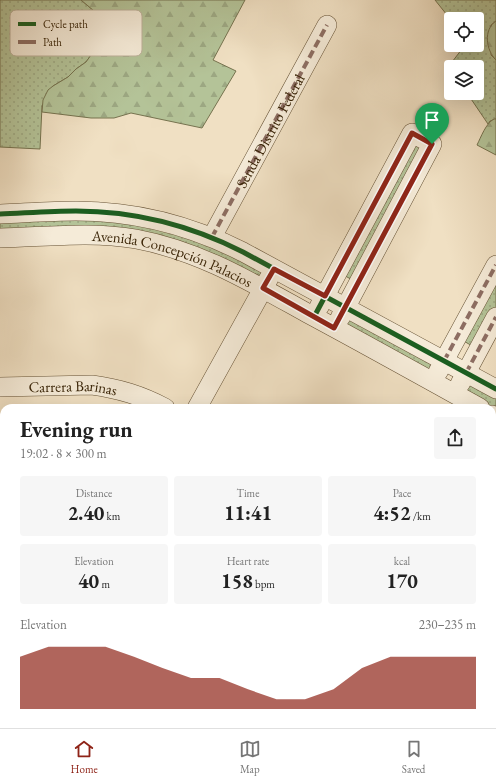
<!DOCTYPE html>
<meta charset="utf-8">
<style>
:root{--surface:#fff;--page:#f6f6f6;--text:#222;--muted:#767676;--line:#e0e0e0;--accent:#8f2418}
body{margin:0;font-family:"EB Garamond",serif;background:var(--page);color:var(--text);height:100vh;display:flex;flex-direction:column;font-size:15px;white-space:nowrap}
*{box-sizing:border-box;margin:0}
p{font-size:13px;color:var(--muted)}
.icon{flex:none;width:22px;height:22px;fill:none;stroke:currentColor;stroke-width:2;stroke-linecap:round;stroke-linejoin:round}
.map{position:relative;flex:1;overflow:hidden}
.panel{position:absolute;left:0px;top:404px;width:496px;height:324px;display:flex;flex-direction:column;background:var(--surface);border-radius:12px 12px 0 0;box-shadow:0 4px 16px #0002}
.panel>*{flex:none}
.buttons{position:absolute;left:444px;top:12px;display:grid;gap:8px}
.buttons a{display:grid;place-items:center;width:40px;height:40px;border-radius:4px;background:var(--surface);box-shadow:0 4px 16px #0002;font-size:20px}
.pin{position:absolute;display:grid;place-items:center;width:34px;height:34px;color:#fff;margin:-41px -17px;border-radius:50% 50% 50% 0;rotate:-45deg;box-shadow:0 0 4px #0007}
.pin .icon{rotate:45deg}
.round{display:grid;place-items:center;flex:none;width:42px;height:42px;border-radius:4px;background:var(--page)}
.head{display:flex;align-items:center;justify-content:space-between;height:68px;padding:0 20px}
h1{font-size:22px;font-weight:700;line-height:30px}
.stats{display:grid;grid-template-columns:repeat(3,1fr);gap:6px;height:68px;padding:4px 20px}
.stats div{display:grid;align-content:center;border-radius:4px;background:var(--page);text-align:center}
.stats b{font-size:20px;font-weight:700}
.stats small{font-size:11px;font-weight:400}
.stats p{font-size:11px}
.chart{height:112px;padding:8px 20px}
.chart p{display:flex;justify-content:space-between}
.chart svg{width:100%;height:72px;margin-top:4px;fill:var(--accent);opacity:.7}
.dock{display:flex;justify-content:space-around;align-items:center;height:56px;border-top:1px solid var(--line);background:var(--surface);font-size:11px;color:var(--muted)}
.dock a{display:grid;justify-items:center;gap:2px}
.dock .selected{color:var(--accent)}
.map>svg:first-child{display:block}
.grass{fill:url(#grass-dots);stroke:#76734f}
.forest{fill:url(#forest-firs);stroke:#76734f}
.pitch{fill:#b4c398;stroke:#76734f}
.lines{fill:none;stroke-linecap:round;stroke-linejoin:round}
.minor-casing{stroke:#665235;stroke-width:20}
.minor{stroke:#f5ebd8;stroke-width:19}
.quiet{stroke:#8d6e63;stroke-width:4;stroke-dasharray:8 4;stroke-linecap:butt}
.cycleway-casing{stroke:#f5ebd8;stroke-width:8}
.cycleway{stroke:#1b5e20;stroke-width:5}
.route-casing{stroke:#fff;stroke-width:8}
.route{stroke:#8f2418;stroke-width:5}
.labels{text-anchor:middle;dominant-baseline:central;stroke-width:3;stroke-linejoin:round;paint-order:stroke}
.street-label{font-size:15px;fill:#382306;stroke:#f5ebd8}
.key{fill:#f5ebd8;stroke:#bcaf99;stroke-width:1}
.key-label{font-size:11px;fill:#382306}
</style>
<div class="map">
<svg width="496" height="728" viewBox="0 0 496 728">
<defs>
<pattern id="grass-dots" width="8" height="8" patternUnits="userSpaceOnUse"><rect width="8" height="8" fill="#b4c398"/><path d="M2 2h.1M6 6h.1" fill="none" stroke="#9ca782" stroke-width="1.8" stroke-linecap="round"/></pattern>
<pattern id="forest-firs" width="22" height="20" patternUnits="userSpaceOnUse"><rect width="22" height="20" fill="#b4c398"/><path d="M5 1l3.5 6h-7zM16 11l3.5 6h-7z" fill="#9ca782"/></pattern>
</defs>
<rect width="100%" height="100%" fill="#f0e0c3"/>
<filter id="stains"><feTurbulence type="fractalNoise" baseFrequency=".005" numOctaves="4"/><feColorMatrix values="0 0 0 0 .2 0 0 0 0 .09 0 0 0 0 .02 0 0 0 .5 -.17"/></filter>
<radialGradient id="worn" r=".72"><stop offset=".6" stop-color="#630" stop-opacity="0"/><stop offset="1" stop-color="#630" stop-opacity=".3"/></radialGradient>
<path class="grass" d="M0,0H81L100,16L112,18L115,23L114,29L101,41L86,62L76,69L68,77L53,86L42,106L40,149L0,147Z
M435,0H496V21L491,25V55L496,60V119L490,121L488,124L467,93H477V67H451V68L449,66L465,45H477V19L451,20Z
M412,133L432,144L358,283L338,272Z
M0,214H124L274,269L263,288L169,247L0,238Z
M496,265V317L479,350L457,337Z
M345,307L444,361L433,382L334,328Z
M466,373L496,389V417L455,394Z
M496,490V531L492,538V497Z
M0,591L4,592V611L0,615Z
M203,724H251L258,728H210Z"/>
<path class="forest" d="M81,0H245L213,60L236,71L202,128L131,113L114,118H91L42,112L43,100L48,90L53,86L68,77L76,69L86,62L101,41L114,29L115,23L112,18L100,16Z
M496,21V60C486,50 483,30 496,21Z
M494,119H496V155L477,145C481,137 486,123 494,119Z"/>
<path class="pitch" d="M0,497H4V554H0Z"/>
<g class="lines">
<g class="minor-casing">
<g id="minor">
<path d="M0,214C25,213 51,211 76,211C135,211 190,225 243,252L496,389"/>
<path id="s1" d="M212,237L327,25"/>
<path id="s2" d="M0,238C45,237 91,231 136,239C200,251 251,282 307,313C365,344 422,376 480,408"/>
<path d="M319,307L412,133L432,144L340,318"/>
<path d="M438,372L496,265"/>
<path d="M460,384L496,317"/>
<path id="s3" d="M0,387L92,385C120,389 140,395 165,408"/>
<path d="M197,408L269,278"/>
<path d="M492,415L496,417"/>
<path d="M492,497L496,490"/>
<path d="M492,538L496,531"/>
<path d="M492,604L496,606"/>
<path d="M492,631L496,634"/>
<path d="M203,724L210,728"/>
<path d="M251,724L258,728"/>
<path d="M432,724L440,728"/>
<path d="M88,728L90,724"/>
<path d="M363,728L366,724"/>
<path d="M388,728L390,724"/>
</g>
</g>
<use href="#minor" class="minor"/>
<path class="quiet" d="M212,237L327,25
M444,361L496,265
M466,373L496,317
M492,604L496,606
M492,631L496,634
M203,724L210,728
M251,724L258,728
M432,724L440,728
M389,726L392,728"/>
<g class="cycleway-casing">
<path id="cycleway" d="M0,214C25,213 51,211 76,211C135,211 190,225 243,252L496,389
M314,317L412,133L432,144L334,328"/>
</g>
<use href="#cycleway" class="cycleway"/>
</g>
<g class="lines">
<g class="route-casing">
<path id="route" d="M412,133L432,144L334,328L263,288L274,269L325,296Z"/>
</g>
<use href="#route" class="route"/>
</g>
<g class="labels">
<g class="street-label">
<text stroke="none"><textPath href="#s1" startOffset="121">Senda Distrito Federal</textPath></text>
<text stroke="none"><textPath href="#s2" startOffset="176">Avenida Concepción Palacios</textPath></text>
<text stroke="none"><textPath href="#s3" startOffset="73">Carrera Barinas</textPath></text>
</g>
</g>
<rect x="10" y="10" width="132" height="46" rx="6" class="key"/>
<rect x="18" y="22" width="18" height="4" fill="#1b5e20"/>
<rect x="18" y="40" width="18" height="4" fill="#8d6e63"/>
<g class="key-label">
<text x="43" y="28">Cycle path</text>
<text x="43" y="46">Path</text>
</g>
<rect width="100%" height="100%" filter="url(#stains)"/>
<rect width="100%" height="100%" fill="url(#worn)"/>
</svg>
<div class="buttons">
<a><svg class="icon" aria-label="locate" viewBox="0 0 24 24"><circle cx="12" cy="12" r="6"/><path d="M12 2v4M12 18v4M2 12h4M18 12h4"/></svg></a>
<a><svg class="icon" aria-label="layers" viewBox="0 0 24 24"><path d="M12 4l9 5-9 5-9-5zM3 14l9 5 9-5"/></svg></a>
</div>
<div class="pin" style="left:432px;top:144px;background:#1e9e55"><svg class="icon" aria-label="arrive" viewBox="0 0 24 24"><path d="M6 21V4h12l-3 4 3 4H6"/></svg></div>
<section class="panel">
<div class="head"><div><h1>Evening run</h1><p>19:02 · 8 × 300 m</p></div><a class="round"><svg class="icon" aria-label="share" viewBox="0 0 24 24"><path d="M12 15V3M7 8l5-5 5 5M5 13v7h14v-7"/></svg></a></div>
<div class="stats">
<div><p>Distance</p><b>2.40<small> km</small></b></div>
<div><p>Time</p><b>11:41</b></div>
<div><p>Pace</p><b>4:52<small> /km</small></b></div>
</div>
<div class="stats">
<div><p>Elevation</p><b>40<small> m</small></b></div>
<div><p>Heart rate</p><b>158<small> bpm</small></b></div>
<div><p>kcal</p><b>170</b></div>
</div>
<div class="chart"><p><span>Elevation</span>230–235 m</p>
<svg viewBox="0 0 160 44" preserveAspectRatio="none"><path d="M0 44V12L10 6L20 6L30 6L40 12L50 19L60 25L70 25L80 32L90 38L100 38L110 32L120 19L130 12L140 12L150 12L160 12V44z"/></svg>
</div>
</section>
</div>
<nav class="dock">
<a class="selected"><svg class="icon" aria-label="home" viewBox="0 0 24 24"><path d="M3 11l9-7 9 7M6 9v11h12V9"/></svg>Home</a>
<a><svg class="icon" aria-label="map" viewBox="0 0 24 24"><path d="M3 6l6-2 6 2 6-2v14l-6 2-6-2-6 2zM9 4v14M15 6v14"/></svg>Map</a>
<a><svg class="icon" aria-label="saved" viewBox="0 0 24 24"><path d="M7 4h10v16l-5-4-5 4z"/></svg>Saved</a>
</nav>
